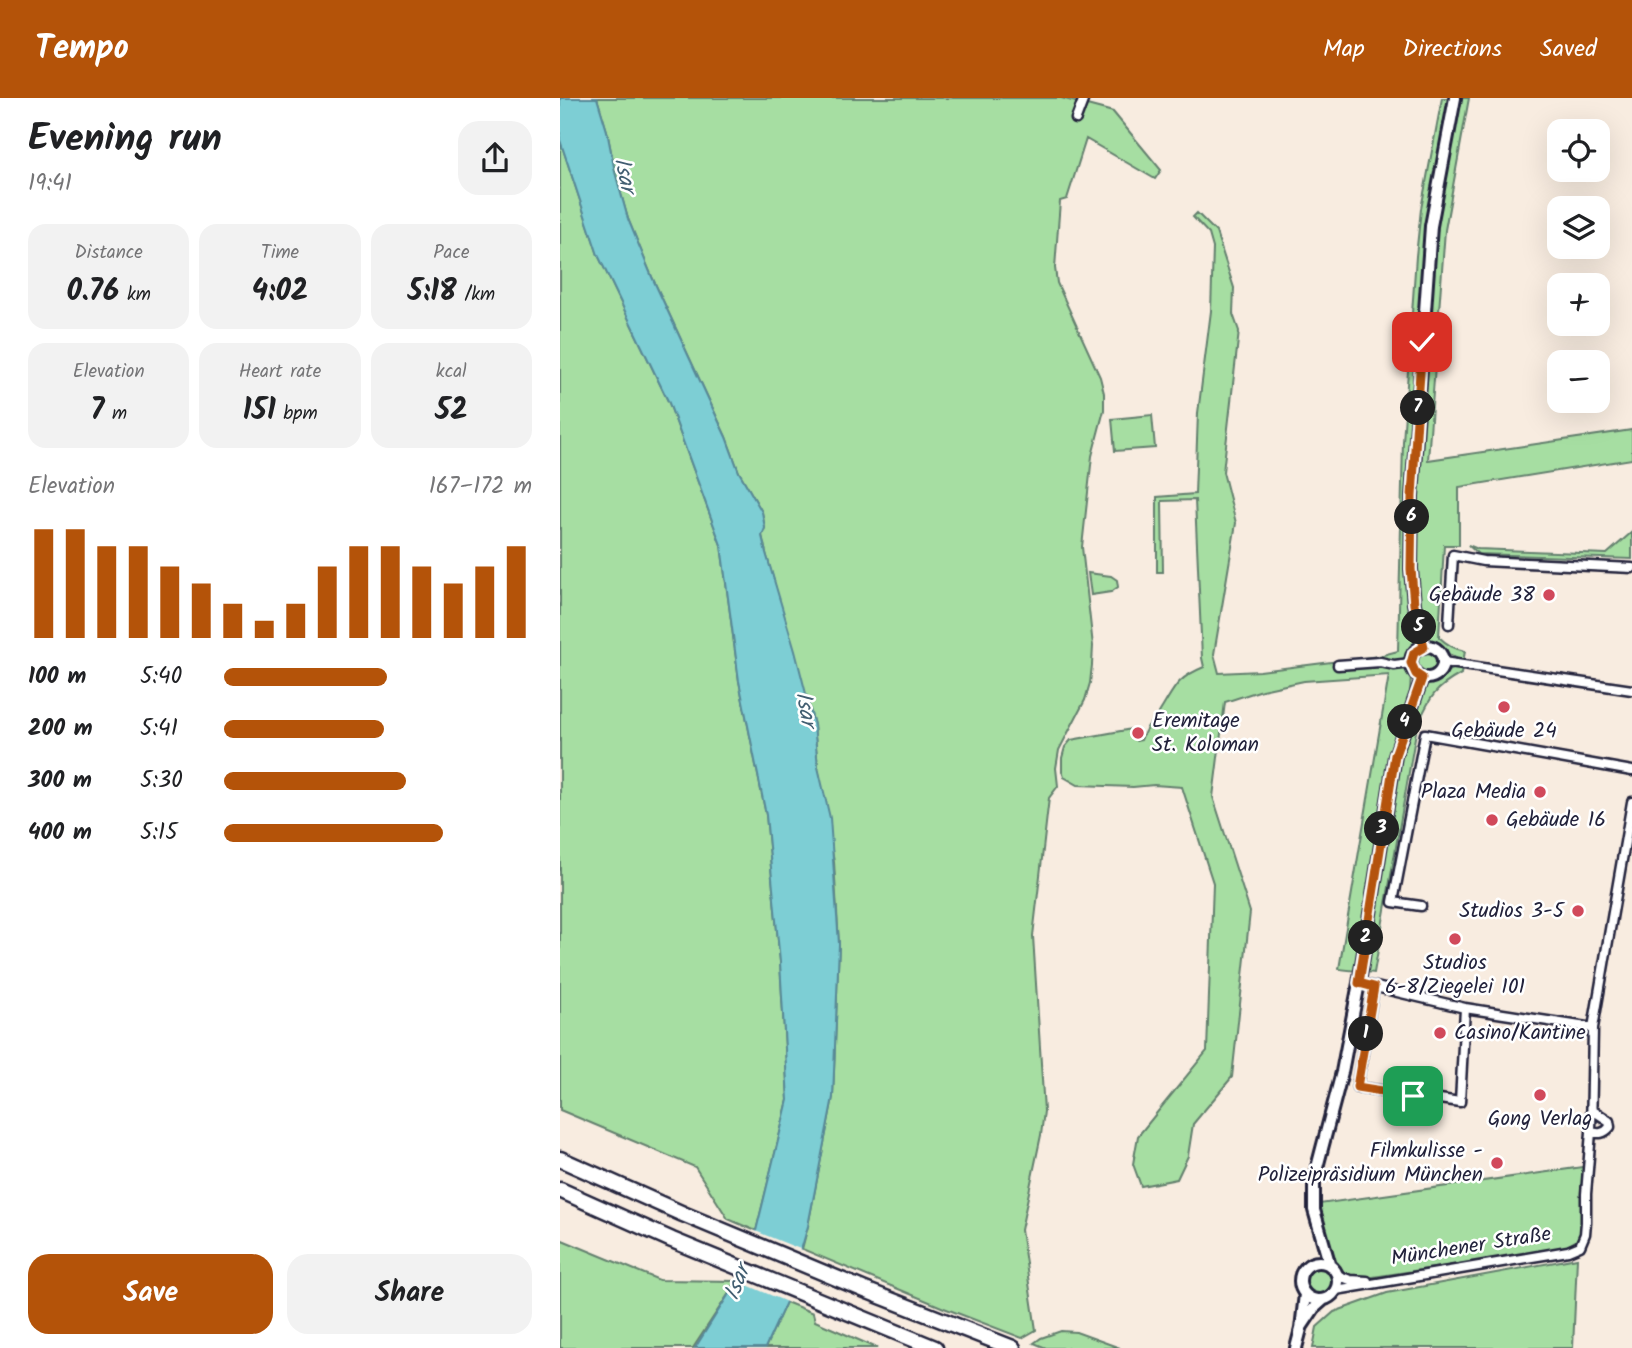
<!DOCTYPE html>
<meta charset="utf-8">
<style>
:root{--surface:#fff;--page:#f2f2f2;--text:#202124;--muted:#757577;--accent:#b45309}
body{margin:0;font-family:Kalam,sans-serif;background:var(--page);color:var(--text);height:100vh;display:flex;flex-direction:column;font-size:26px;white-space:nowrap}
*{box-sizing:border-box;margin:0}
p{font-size:23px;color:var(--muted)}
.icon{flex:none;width:38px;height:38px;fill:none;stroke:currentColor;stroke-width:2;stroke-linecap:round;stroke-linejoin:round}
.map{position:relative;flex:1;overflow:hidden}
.details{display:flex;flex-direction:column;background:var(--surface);width:560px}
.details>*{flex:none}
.fabs{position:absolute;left:987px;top:21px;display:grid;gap:14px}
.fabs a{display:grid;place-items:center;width:63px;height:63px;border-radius:14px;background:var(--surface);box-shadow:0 7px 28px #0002;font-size:35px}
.pin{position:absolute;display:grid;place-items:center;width:60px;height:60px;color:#fff;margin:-30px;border-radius:14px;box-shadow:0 4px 10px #0006}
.km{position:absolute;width:35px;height:35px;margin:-18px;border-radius:50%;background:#222;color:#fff;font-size:19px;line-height:35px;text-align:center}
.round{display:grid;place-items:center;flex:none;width:74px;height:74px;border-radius:21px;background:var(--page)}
.summary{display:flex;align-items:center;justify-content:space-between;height:119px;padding:0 28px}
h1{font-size:38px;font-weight:700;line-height:52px}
.metrics{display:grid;grid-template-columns:repeat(3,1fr);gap:10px;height:119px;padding:7px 28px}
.metrics div{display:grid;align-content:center;border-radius:18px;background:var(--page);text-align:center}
.metrics b{font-size:30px;font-weight:700}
.metrics small{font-size:19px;font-weight:400}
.metrics p{font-size:19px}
.chart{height:196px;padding:14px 28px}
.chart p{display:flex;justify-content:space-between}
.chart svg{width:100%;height:126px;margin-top:7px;stroke:var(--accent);stroke-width:6}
.primary-button{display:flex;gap:14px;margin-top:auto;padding:14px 28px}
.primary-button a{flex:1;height:80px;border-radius:21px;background:var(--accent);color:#fff;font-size:28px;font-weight:700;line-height:80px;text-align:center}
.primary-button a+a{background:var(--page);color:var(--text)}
ul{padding:0 28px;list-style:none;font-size:23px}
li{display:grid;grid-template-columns:112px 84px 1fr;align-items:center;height:52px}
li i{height:18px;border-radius:9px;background:var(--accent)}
header{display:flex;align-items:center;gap:42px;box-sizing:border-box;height:98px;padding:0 35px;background:var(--accent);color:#fff}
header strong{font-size:33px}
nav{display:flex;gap:38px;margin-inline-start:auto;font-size:24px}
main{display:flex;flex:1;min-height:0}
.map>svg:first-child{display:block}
.green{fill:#a6dea2;stroke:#64806e;stroke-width:2;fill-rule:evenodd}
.water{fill:#7dced4;stroke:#598997;stroke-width:2}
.pier{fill:#f8ece0}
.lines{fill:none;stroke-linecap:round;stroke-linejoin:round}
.street-casing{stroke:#22223b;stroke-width:13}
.secondary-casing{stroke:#22223b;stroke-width:16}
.highway-casing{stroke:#22223b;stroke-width:19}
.street{stroke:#fff;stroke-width:8}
.secondary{stroke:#fff;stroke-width:10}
.highway{stroke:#fff;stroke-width:14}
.route-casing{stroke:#fff;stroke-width:14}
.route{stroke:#b45309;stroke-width:9}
.poi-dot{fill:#d1495b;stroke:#fff;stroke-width:2.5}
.labels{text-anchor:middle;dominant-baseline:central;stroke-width:5;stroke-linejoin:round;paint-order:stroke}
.poi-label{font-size:21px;fill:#22223b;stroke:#fff;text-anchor:end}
.street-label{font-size:21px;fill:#22223b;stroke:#fff}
.water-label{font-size:23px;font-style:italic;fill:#425e71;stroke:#fff}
</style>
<header>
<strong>Tempo</strong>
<nav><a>Map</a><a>Directions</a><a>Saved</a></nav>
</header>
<main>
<section class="details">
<div class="summary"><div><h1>Evening run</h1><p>19:41</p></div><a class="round"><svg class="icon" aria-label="share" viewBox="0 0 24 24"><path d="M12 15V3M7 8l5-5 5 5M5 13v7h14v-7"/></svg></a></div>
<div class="metrics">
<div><p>Distance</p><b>0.76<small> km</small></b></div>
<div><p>Time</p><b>4:02</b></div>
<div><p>Pace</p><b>5:18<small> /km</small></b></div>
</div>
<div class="metrics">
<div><p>Elevation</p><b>7<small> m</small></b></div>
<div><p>Heart rate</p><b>151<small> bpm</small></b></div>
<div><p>kcal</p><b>52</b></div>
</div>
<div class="chart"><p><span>Elevation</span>167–172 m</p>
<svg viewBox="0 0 160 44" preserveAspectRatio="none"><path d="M5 44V6M15 44V6M25 44V12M35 44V12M45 44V19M55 44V25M65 44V32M75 44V38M85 44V32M95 44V19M105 44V12M115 44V12M125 44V19M135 44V25M145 44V19M155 44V12"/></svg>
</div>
<ul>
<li><b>100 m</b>5:40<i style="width:53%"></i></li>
<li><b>200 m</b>5:41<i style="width:52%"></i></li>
<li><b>300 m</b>5:30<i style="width:59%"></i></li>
<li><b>400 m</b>5:15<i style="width:71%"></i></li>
</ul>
<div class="primary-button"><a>Save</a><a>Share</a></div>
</section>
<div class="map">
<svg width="1072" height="1250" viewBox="0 0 1072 1250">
<rect width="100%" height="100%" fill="#f8ece0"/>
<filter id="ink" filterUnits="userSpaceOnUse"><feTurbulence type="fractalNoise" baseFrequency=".0143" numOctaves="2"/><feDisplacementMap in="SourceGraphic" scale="14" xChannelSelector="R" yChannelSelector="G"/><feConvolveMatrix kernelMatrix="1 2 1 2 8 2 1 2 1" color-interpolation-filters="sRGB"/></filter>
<g filter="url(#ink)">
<path class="green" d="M37,0H501L553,14L601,72L595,81L526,41L507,101L500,103L495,170L497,185L540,279L544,295V312L532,358L522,449L533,548L532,567L530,585L525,602L499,652L496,670L498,688L489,700L473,838L484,1013L481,1037L461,1132L476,1232L462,1240L384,1210L242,1151L248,1128L273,999L279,846L274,764L258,669L254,627L206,455L202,437L205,430L202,414L179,374L166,339L92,179L68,121L55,74L47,33Z
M882,0H909L885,132L868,362L1072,332V361L899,389V447H884L879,539C887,547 894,551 905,553L901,576C873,591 870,600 857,628L814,875L779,871L829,577L744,583L702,592L665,604L653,699L690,814L672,979L633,1026L628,1058L617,1081L581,1088L573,1066L578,1038L647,953L653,785L622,689L594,687L573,689L518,687L504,679L502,673V660L505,649L511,642L572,631L573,638L576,643L581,642C583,638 585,632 588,628C592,623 596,620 599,615C615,590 615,581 644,569L642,560L635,402L602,403L603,474H597V399L635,396L638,315L651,213L653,150L649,136L633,119L637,115L656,134L674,190L673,216L679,233L663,374L676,425L654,556L659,575L700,573L819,558L838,553L843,344L856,158L861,111ZM865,531C866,535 867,540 870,543C875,550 887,556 896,559V570L884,574L876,581L866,586L860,598L850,595L851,576L846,571L836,570L847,561L849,553L855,547L854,534Z
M0,42L38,157L109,305L161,447L179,583L206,717L220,864L228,1002L196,1133L168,1121L135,1069L0,1012Z
M592,317L595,350L555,353L552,321Z
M1072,434V461L918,456L908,447L918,451L1047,456Z
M528,475L551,478L557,482L558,489L551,494L531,497Z
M856 564a11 11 0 1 1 22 0a11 11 0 1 1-22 0Z
M1023,1069L1022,1133L1017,1142L1005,1149L990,1153L806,1180C801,1181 795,1181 790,1180C765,1171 764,1128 759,1106Z
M0,1141L99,1182L177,1183L133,1250H0Z
M1017,1160L1013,1250H753L757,1229L774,1214L827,1195Z
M745 1183a14 14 0 1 1 28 0a14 14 0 1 1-28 0Z
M226,1204L253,1215L255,1223L317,1250H205Z
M501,1233L516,1234L560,1250H486L474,1245L481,1240Z"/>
<path class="water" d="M0,0H37L47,33L55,74L68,121L92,179L166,339L179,374L202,414L205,430L202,438L206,455L235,553L254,627L258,669L270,720L279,846L273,999L248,1128L226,1204L205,1250H135L177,1183L196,1133L228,1002L220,864L206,717L179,583L161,447L109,305L38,157L0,42Z"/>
<path class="pier" d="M193,1132L245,1153L229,1205L173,1181Z"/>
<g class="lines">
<g class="street-casing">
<path id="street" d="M516,21L524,0
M889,526L893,457L923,463L1072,470
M883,564L1072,592
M778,567L820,564L834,567L851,565
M861,808L833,804L865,636L1072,673
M799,885L905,910L1033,930
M814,889L797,989L900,1004L905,910
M1031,1034C1039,1036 1044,1036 1050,1029L1049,1023L1032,1012
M777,1177L790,1182L807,1183
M776,1192L1008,1153L1020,1148L1025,1136L1026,1124V1096L1031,1034L1033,930L1072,704"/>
</g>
<g class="secondary-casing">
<path id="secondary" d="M851 564a16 16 0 1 1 32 0a16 16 0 1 1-32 0Z
M864,549L854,506L851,471L852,398L871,128L895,0
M740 1183a19 19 0 1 1 38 0a19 19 0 1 1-38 0Z
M770,1168L754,1112V1081L782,974L799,885L835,658L862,580
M742,1228L754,1210L763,1202
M736,1250L741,1231L745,1196"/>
</g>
<g class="highway-casing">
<path id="highway" d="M0,1061L123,1116L305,1192L453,1250
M0,1092L112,1142L375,1250"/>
</g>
<use href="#street" class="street"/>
<use href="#secondary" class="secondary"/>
<use href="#highway" class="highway"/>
</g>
</g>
<g class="lines" filter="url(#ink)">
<g class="route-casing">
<path id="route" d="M853,998L797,989L814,889L799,885L835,657L862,580L856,576L851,565L854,555L864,549L854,506L851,471L852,398L862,244"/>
</g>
<use href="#route" class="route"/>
</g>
<g class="poi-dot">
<circle cx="989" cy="497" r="7"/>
<circle cx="944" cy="609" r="7"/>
<circle cx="578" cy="635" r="7"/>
<circle cx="980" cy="694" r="7"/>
<circle cx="932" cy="722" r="7"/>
<circle cx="1018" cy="813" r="7"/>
<circle cx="895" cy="841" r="7"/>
<circle cx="880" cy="935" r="7"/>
<circle cx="980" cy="997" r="7"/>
<circle cx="937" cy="1065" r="7"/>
</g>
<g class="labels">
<g class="poi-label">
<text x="975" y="497">Gebäude 38</text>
<text x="592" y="623" text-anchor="start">Eremitage<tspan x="592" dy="24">St. Koloman</tspan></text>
<text x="944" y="633" text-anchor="middle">Gebäude 24</text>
<text x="966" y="694">Plaza Media</text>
<text x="946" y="722" text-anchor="start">Gebäude 16</text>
<text x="1004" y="813">Studios 3-5</text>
<text x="895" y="865" text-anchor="middle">Studios<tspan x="895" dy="24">6-8/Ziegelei 101</tspan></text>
<text x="894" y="935" text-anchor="start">Casino/Kantine</text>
<text x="980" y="1021" text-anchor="middle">Gong Verlag</text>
<text x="923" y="1053">Filmkulisse -<tspan x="923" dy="24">Polizeipräsidium München</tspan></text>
</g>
<g class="street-label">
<text transform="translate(911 1149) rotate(-9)">Münchener Straße</text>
</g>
<g class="water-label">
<text transform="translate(64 77) rotate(78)">Isar</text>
<text transform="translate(245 611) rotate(80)">Isar</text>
<text transform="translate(178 1185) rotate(-69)">Isar</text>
</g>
</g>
</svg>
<div class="fabs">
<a><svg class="icon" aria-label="locate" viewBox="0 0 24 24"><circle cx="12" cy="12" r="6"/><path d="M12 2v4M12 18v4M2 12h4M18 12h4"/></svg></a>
<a><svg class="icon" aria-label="layers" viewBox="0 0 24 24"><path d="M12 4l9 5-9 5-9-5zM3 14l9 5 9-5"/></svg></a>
<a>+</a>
<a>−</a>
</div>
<div class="pin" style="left:853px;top:998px;background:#1e9e55"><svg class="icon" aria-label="arrive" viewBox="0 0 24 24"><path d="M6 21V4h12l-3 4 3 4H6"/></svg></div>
<div class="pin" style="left:862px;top:244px;background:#d93025"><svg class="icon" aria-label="check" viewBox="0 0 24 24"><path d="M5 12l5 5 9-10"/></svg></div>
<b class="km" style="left:806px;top:936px">1</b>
<b class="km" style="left:806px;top:840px">2</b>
<b class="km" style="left:822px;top:731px">3</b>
<b class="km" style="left:845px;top:624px">4</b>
<b class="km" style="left:859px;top:529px">5</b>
<b class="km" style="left:852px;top:419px">6</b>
<b class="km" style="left:858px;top:310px">7</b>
</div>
</main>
